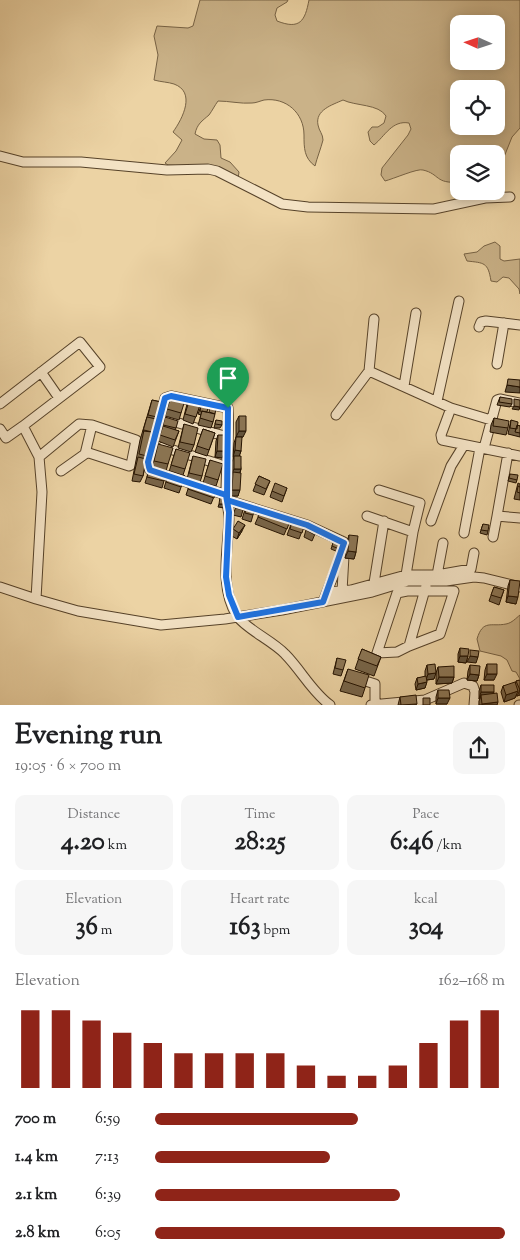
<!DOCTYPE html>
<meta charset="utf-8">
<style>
:root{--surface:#fff;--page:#f6f6f6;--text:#202124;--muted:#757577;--accent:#8f2418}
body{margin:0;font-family:"Sorts Mill Goudy",serif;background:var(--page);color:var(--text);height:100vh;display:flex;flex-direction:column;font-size:19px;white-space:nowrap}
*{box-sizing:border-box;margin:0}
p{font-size:16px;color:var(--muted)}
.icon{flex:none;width:28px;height:28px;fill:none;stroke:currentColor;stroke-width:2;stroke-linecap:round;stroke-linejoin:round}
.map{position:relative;height:705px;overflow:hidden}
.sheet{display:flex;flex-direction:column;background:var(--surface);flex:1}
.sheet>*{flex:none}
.needle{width:32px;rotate:273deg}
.tools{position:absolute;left:450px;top:15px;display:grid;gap:10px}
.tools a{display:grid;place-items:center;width:55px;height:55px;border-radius:10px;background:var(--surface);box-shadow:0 2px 12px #0003;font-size:25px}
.pin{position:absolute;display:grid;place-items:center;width:42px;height:42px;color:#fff;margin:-51px -21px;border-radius:50% 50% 50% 0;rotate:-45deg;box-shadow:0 0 5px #0007}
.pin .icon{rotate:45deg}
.round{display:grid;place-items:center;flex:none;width:52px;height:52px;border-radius:10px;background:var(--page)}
.overview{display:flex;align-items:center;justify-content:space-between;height:85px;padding:0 15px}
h1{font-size:28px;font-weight:800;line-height:38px}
.stats{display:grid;grid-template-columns:repeat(3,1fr);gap:8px;height:85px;padding:5px 15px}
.stats div{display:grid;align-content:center;border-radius:10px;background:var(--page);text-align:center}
.stats b{font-size:25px;font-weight:800}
.stats small{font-size:14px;font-weight:400}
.stats p{font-size:14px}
.chart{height:140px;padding:10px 15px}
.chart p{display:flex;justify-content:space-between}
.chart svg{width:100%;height:90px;margin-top:5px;stroke:var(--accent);stroke-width:6}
ul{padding:0 15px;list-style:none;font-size:16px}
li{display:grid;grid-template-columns:80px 60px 1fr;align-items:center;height:38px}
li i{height:12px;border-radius:6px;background:var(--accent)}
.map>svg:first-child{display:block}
.green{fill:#cab288;stroke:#776244;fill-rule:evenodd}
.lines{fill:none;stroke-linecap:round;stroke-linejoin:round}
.minor-casing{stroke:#564229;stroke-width:11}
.minor{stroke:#f3e2c4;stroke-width:9}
.wall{fill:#786549;stroke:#241200}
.shaded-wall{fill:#62533c;stroke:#241200}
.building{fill:#8c7655;stroke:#241200}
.route-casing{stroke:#fff;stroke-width:10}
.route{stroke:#1a73e8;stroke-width:6}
</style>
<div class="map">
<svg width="520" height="705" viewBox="0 0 520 705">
<rect width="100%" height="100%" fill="#ecd3a4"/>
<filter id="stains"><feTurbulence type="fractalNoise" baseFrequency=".004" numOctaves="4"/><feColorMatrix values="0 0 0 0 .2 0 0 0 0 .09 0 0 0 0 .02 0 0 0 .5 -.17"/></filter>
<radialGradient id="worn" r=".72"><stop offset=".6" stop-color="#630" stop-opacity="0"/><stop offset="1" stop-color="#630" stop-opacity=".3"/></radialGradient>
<path class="green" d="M200,0H288L287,2L277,8L275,15L277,21C300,30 305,21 309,0H520V128L512,137L500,167L496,169V154H459V182C435,184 440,174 423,170C418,168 393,179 385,181L381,175L382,168L408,135L411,129L409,123C392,120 385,136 374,145L370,141L368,132L372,127H378L384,123L386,116C379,104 355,106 343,100C332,105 315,110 318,125C319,131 323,134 323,140C321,148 317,158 315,166C304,158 304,148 304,135C304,113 286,97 264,100C260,101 256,103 252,103C241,104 229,101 218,101C215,105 212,111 209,115C202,121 197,124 195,134L204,139L217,140L220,145L221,158L230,162L239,172L238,179L214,168L168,165L165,163L176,151L182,140L173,132C183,118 196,92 174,84C168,82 161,82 154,80L158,55L154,36L157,26L188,28L193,26ZM459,24H496V61H459ZM459,89H496V126H459Z
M495,242L500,246V259L504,261L520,259V294L519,289L509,278L503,277L497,282L491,281C488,262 484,263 467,261L464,254L477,252L484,246Z
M520,615V679L516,672L512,671L507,660L501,656L480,651L477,639C483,619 491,627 506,624C512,623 516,618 520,615Z"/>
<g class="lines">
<g class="minor-casing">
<path id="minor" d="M0,156L23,162H81L167,170L208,169L217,171L282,204L308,207L434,209L485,198L510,197
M374,319L369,371L451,408L491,420
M479,327L481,322L486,321L520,325
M497,364L504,323
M41,372L59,398
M404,386L416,313
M437,401L459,301
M0,404L80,342L100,367L23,426L39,457
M451,408L441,435L442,440L520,456
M336,415L369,371
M168,420L228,437
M0,429L6,438L23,426
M163,447L219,464
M484,448L497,400L500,399L520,403
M508,453L497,516L520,518
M85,454L92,425
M379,490L420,503L413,532
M226,495L150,470L148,462L165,398L171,396L228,408C230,436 226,465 226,492C226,501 229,510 229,519C228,550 219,587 237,616C246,629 273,641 285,654C301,670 312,692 330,705
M227,500L307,525L344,542L345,546L323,602
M367,516L413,532L406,575
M431,521L451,466L464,445
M464,533L480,448
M493,537L497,516
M437,575L443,543
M374,583L384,521
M0,587L36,599L78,611L161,625L225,619L282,610L372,592L408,581H446L474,577L484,578L520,587
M342,591L344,556
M407,591H454L440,634L409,646L397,652L377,653L397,593Z
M328,592L351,590L406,575H437L471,569L474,553
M36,599L42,492L39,457L79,424L92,425L136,440L131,465L129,466L89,453L85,454L61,471
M409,646L426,586
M356,678L375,684V704
M371,705L425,700L464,683L473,686L475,692L474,705
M519,705H520"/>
</g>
<use href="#minor" class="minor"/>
</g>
<path class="wall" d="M172,393L181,413L179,420L165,416Z
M500,397L512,404L510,407L497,405Z
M152,400L161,402L153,433L151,439L143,476L140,482L132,481L140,440Z
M201,402L193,424L183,420L187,404Z
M201,406L207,412L213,422L211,428L198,425L201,415L198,414Z
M239,416L243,437H236V422Z
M165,417L176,428L175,430L179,431L173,447L158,441Z
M494,418L508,428L506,435L490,432L491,425Z
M216,420L222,425L220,428H214Z
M511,420L517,425L520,426V437L508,434Z
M184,424L194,445L191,452L178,448Z
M203,429L215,433L207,456L195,452Z
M218,435L222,458L215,457L216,441Z
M236,437L241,451L239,456L241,469L240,473L238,496H229L230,479L232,475V462L234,457H233L234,443Z
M158,444L168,464L166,471L152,467Z
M176,449L185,469L183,475L185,476L179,493L164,488Z
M193,456L202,476L200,482L217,489L211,504L186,495L191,480L187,479Z
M210,460L218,480L216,486L203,483Z
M150,467L164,481L162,488L145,483Z
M510,474L517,480L516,483L508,481Z
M259,476L270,481L264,495L253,491Z
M518,483L520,484V500L514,499Z
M287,488L282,502L270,497L272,491Z
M238,501L243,510L241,517L233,515Z
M247,503L253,515L251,522L242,519Z
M262,508L291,518L284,535L255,524Z
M293,519L305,523L299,539L287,535Z
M483,524L488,531L487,535L480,533Z
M318,527L312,541L304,537L306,530Z
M233,529L242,531L237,539L230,535Z
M349,535L356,552L354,559L345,558L347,542Z
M334,540L341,543L338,552L331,549Z
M510,580L516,604L506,602L508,586Z
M494,587L504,590L499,605L489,601Z
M460,648L468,656L466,663L458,662V654Z
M362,649L381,657L374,676L355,669Z
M337,658L343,670L341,676L333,674Z
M487,664L494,680H484L485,670Z
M427,665L434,679L427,680L425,688L416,690L415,684L417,678L425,677V671Z
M470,665L479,675L477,681L467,680L468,671Z
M438,667L454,677L452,683L436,684V673Z
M348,669L365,688L362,697L340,691Z
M520,680V695L517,696V695L515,698L504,702L501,692L503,686L515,684L516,681Z
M481,685L494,693L497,705H479V701L480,699H479V691Z
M438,690L447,704H436V697Z
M400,697L417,705H398Z"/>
<path class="shaded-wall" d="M507,385L520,387V393L505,392Z
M514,406L520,407L519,410L512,409Z
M239,431H246L243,437H236Z
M235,450L241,451L239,457H233Z
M217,451H225L222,458L215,457Z
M234,469H241L239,475L232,473Z
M232,490H240L238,496H229Z
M219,504H225L224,508L218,507Z
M245,525L242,531L237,539L239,533Z
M348,551L356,552L354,559L345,558Z
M508,596L518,597L516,604L506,602Z
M460,656H468L466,663L458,662Z
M470,656L478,657L476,663L467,662Z
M436,673L434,679L426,680L428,674Z
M470,674L479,675L477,681L467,680Z
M487,674H497L494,680H484Z
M439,677H454L452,683L436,684Z
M427,682L425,688L416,690L418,684Z
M520,690V695L517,696Z
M518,691L515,698L504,702L506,695Z
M481,692H494L492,698L481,695L480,699H479Z
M438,698H450L447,704H436Z
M498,702L497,705H482V704Z"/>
<path class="building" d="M508,379L520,380V387L507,385Z
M172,393L186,397L181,413L167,409Z
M500,397L512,399V404L499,402Z
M190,398L201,402L196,417L185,414Z
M514,399L520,400V407L514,406Z
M152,400L161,402L157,417L148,415Z
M201,406L208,408L207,412L200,411Z
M210,406L216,408L215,414L209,412Z
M202,411L215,414L213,422L200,418Z
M239,416H246V431H239Z
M147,417L156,419L153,433H152V432L143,431Z
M165,417L178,421L176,428L163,425Z
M494,418L509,421L508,428L493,426Z
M216,420L222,421V425L215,424Z
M511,420L518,422L517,429L510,428Z
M184,424L198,428L194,445L180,442Z
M517,425L520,426V433L515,432Z
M163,426L179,431L175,440L160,435Z
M203,429L215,433L209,450L197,446Z
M144,430L152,432L147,456L139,454Z
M218,435H225V451H217Z
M236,437H242L241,451L235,450Z
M158,444L173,448L168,464L154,461Z
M176,449L190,453L185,469L171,465Z
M193,456L206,459L202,476L189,473Z
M234,456H241V469H234Z
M138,457L146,459L143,476L134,474Z
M210,460L223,464L218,480L205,476Z
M150,467L167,472L164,481L147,477Z
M170,471L185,476L181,487L166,482Z
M233,472L241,473L240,490H232Z
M510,474L518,475L517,480L509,478Z
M259,476L270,481L266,489L255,484Z
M191,479L217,489L214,498L188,489Z
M275,483L287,488L284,496L272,491Z
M518,486L520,487V493L517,492Z
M220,497L226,498L225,504H219Z
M238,501L245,503L243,510L236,508Z
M247,503L256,505L253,515L245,513Z
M262,508L291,518L287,529L258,517Z
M293,519L305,523L302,533L290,529Z
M238,521L245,525L239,533L233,529Z
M310,523L318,527L315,535L306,530Z
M483,524L489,525L488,531L481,530Z
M349,535L358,536L356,552L348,551Z
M334,540L341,543L339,549L332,546Z
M510,580L520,581L518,597L508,596Z
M494,587L504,590L501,598L491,595Z
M460,648L469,649L468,656H460Z
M362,649L381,657L377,666L358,659Z
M470,650L479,651L478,657L470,656Z
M337,658L346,660L343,670L335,668Z
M435,664L436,673L428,674L427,665Z
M487,664H497V674H487Z
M470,665L480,666L479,675L470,674Z
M454,666V677H439L438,667Z
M348,669L369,675L365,688L344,681Z
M426,676L427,682L418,684L417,678Z
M520,680V690L516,681Z
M515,682L518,691L506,695L503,686Z
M481,685H494V692H481Z
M438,690H449L450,698H438Z
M497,693L498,702L482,704L481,695Z
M416,695L417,704L401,705L400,697Z
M423,698H430V705H423Z"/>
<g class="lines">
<g class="route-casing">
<path id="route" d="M228,408L171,396L165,398L148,462L149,467L150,470L226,495C227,501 228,507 229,512L226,577L229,595L238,617L323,602L344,543L307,525L227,500L228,408"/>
</g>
<use href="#route" class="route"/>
</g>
<rect width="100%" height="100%" filter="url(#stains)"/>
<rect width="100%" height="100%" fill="url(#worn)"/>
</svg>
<div class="tools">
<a><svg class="needle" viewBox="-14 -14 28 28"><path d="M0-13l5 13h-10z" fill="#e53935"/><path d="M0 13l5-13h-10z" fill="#757577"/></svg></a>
<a><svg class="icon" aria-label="locate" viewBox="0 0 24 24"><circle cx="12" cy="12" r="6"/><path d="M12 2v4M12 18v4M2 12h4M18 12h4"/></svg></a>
<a><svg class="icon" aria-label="layers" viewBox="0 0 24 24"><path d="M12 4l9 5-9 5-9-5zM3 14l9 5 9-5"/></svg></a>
</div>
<div class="pin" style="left:228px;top:408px;background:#1e9e55"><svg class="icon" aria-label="arrive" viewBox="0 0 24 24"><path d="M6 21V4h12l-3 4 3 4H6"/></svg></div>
</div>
<section class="sheet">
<div class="overview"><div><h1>Evening run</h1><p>19:05 · 6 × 700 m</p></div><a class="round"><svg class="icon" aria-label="share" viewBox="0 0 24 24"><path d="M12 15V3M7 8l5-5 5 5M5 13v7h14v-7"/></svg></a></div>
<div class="stats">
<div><p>Distance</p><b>4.20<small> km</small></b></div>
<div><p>Time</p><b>28:25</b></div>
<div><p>Pace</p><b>6:46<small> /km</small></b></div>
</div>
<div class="stats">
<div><p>Elevation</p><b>36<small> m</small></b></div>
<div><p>Heart rate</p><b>163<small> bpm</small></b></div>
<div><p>kcal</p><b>304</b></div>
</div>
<div class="chart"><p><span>Elevation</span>162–168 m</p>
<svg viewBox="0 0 160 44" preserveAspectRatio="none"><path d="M5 44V6M15 44V6M25 44V11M35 44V17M45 44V22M55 44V27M65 44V27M75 44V27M85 44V27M95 44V33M105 44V38M115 44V38M125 44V33M135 44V22M145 44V11M155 44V6"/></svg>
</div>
<ul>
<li><b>700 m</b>6:59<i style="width:58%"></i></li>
<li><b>1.4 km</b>7:13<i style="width:50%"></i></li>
<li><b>2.1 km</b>6:39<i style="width:70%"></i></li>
<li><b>2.8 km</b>6:05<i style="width:100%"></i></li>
</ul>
</section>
